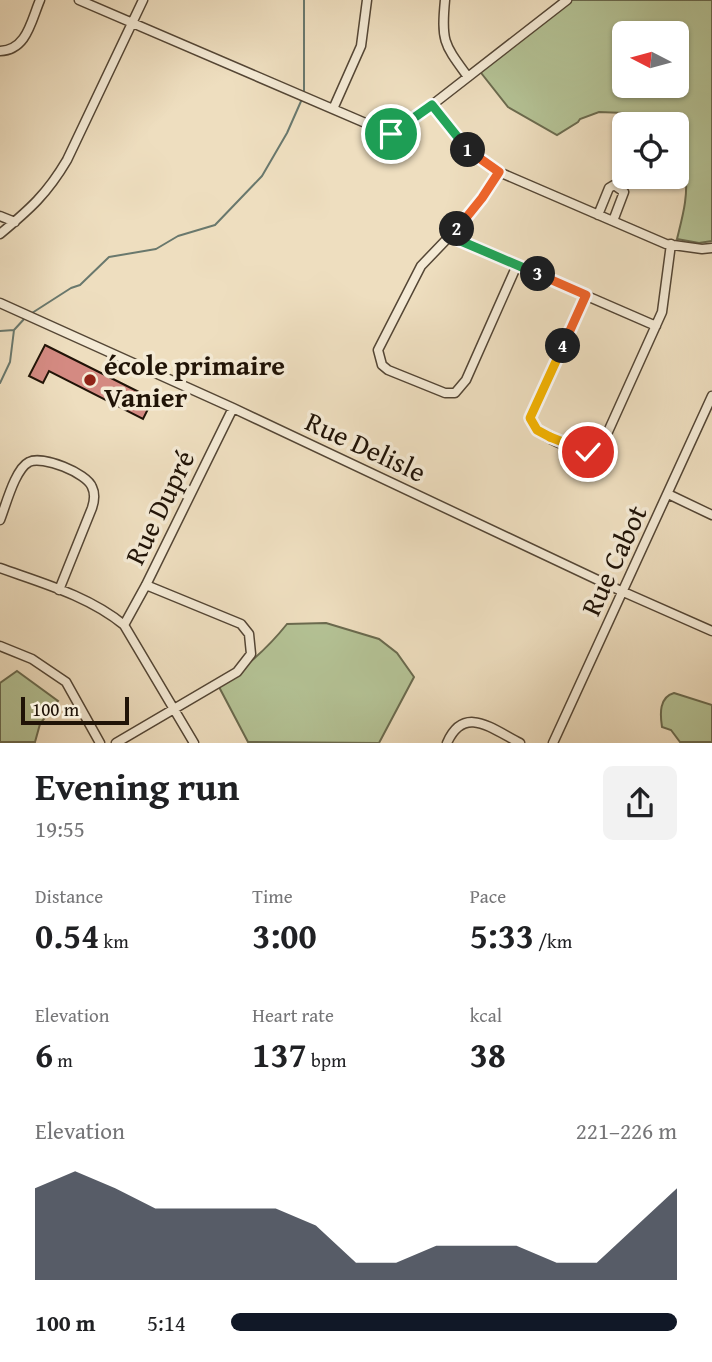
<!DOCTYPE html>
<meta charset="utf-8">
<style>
:root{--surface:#fff;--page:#f2f2f2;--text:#202124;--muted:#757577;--accent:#111827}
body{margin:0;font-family:"Gentium Book Plus",serif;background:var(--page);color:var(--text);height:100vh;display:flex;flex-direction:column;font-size:26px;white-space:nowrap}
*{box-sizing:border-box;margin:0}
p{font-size:23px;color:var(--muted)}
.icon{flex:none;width:38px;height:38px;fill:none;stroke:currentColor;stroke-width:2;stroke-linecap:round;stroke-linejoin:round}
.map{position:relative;height:743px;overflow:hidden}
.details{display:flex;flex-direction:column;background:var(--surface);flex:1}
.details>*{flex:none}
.needle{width:46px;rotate:276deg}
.buttons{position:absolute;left:612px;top:21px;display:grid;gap:14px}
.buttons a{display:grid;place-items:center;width:77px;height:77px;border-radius:10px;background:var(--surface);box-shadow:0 2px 5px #0004;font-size:35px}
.scale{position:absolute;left:21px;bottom:18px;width:108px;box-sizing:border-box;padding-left:7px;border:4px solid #201307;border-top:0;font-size:19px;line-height:24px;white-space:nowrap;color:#201307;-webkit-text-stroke:5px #f4ead5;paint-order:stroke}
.pin{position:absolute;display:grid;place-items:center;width:60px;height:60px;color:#fff;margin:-30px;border:4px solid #fff;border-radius:50%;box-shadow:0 2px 7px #0007}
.km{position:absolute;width:35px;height:35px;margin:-18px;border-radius:50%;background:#222;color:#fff;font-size:19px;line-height:35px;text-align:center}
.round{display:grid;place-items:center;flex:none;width:74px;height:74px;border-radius:10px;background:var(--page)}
.summary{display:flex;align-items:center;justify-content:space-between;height:119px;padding:0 35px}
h1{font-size:38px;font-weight:700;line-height:52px}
.figures{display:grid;grid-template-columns:repeat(3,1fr);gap:10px;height:119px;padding:7px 35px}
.figures div{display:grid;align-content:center}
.figures b{font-size:35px;font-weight:700}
.figures small{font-size:19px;font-weight:400}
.figures p{font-size:19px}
.chart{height:196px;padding:14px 35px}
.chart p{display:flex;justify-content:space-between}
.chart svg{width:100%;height:126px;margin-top:7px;fill:var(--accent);opacity:.7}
ul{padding:0 35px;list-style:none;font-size:23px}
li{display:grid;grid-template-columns:112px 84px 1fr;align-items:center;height:52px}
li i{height:18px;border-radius:9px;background:var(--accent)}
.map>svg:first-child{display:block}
.green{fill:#b4c295;stroke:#6a6a4e;stroke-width:2;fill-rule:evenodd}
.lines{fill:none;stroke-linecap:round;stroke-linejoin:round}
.stream{stroke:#69786d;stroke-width:2}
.building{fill:#d48a82;stroke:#201307;stroke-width:2}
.minor-casing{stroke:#544635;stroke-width:11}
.minor{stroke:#f4ead5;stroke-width:8}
.split-1-casing{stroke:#fff;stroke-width:14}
.split-2-casing{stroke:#fff;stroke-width:14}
.split-3-casing{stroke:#fff;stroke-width:14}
.split-4-casing{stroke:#fff;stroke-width:14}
.split-5-casing{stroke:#fff;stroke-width:14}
.split-6-casing{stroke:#fff;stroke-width:14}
.split-1{stroke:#22a559;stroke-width:9}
.split-2{stroke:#f0652b;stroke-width:9}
.split-3{stroke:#22a559;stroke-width:9}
.split-4{stroke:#f0652b;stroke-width:9}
.split-5{stroke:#f5b400;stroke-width:9}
.split-6{stroke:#f5b400;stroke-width:9}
.poi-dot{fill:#8f2418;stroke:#f4ead5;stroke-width:2.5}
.labels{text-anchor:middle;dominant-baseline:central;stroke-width:7;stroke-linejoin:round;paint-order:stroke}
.poi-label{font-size:28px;font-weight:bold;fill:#201307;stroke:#f4ead5;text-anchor:start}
.street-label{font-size:28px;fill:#201307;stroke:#f4ead5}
</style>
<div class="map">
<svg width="712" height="743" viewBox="0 0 712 743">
<rect width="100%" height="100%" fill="#eedebf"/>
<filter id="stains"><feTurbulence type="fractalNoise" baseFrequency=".00286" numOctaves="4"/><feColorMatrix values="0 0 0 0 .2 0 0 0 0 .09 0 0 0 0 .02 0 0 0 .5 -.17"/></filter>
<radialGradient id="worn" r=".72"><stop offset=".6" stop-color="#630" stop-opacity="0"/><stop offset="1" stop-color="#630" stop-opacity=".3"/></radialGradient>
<path class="green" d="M567,0H712V241L699,243L677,239C682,218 689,195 685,173C682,156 677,142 677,124H660L654,119L625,113L599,112L580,119L578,122L557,135L508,107L478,69ZM625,33H677V86H625Z
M326,623L379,639L397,653L414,677L379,743L248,742L218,685C246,668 267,649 287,624Z
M17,671L58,701L40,724L35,742H0V683Z
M674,693L712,705V742H680L671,730L662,727C660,714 659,697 674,693Z"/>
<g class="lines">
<path class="stream" d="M304,94V0
M32,313L71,288L80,285L109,257L156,249L178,236L215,225L262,176L287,133L302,99
M0,331L14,330L25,318
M0,383L10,362L14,330"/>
</g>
<path class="building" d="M45,345L153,399L143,419L49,371L43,383L29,376Z"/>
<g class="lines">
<g class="minor-casing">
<path id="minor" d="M79,0L391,134L432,105L567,0
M445,0C441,42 444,44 468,77
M0,51C27,50 31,21 40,0
M432,105L466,147L499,172L666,244L702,249L712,248
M333,109L361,46L367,0
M499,172L467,218L421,266L378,350L382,365L388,370L445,393H455L466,380L517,265
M598,215L609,188L614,185L624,192L613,221
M0,216L15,222
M0,234C30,209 47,194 67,160L143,0
M449,236L656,326
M586,295L530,418C538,439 572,450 593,452L602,445L662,312L671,244
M0,303L233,408L619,590L712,631
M668,494L712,515
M0,520C6,505 15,469 29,462C42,455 87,473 92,487C95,493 94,502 92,508L59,590
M0,568C42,583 89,596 124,625L194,743
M124,625L146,585L233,408
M0,646L32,659L66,682L100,743
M116,743L237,672L251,654L249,634L241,624L146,585
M447,743C464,704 492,729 520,743
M553,743L712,396"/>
</g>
<use href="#minor" class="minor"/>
</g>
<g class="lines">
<g class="split-1-casing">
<path id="split-1" d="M391,134L432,105L468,150"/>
</g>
<g class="split-2-casing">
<path id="split-2" d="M457,229L482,198L499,172L468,150"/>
</g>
<g class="split-3-casing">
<path id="split-3" d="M457,229L449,236L538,274"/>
</g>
<g class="split-4-casing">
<path id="split-4" d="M538,274L586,295L563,346"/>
</g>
<g class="split-5-casing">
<path id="split-5" d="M550,437L537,430L530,418L563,346"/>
</g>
<g class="split-6-casing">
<path id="split-6" d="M550,437L588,452"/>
</g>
<use href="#split-1" class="split-1"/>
<use href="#split-2" class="split-2"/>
<use href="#split-3" class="split-3"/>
<use href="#split-4" class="split-4"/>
<use href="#split-5" class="split-5"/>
<use href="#split-6" class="split-6"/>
</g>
<circle class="poi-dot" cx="90" cy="380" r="7"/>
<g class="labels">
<g class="poi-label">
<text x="104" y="364">école primaire<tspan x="104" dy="32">Vanier</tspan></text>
</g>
<g class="street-label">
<text transform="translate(366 446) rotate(25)">Rue Delisle</text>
<text transform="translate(159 507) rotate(-64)">Rue Dupré</text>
<text transform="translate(613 560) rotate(-65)">Rue Cabot</text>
</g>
</g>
<rect width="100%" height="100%" filter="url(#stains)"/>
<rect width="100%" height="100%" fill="url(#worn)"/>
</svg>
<div class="buttons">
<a><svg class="needle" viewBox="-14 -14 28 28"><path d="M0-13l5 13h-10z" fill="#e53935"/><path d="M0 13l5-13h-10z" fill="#757577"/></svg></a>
<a><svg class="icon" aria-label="locate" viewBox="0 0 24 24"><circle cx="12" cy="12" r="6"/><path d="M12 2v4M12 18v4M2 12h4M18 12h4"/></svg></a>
</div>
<div class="scale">100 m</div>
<div class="pin" style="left:391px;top:134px;background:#1e9e55"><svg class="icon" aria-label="arrive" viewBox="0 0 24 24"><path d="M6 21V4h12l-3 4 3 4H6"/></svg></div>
<div class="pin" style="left:588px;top:452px;background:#d93025"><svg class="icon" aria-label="check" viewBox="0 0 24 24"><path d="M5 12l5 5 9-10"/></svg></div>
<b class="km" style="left:468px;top:150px">1</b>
<b class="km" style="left:457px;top:229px">2</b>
<b class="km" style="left:538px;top:274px">3</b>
<b class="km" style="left:563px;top:346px">4</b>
</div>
<section class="details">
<div class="summary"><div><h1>Evening run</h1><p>19:55</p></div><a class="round"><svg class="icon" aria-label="share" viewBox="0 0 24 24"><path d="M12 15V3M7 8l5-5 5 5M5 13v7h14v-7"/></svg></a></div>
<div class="figures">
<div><p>Distance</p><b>0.54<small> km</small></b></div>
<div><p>Time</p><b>3:00</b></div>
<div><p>Pace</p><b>5:33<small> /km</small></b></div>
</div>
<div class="figures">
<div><p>Elevation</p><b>6<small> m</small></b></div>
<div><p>Heart rate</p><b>137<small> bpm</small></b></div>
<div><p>kcal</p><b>38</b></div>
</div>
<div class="chart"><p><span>Elevation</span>221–226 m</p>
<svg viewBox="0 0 160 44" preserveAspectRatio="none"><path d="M0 44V12L10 6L20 12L30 19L40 19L50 19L60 19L70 25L80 38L90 38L100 32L110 32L120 32L130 38L140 38L150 25L160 12V44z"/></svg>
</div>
<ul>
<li><b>100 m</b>5:14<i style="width:100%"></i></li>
</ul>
</section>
